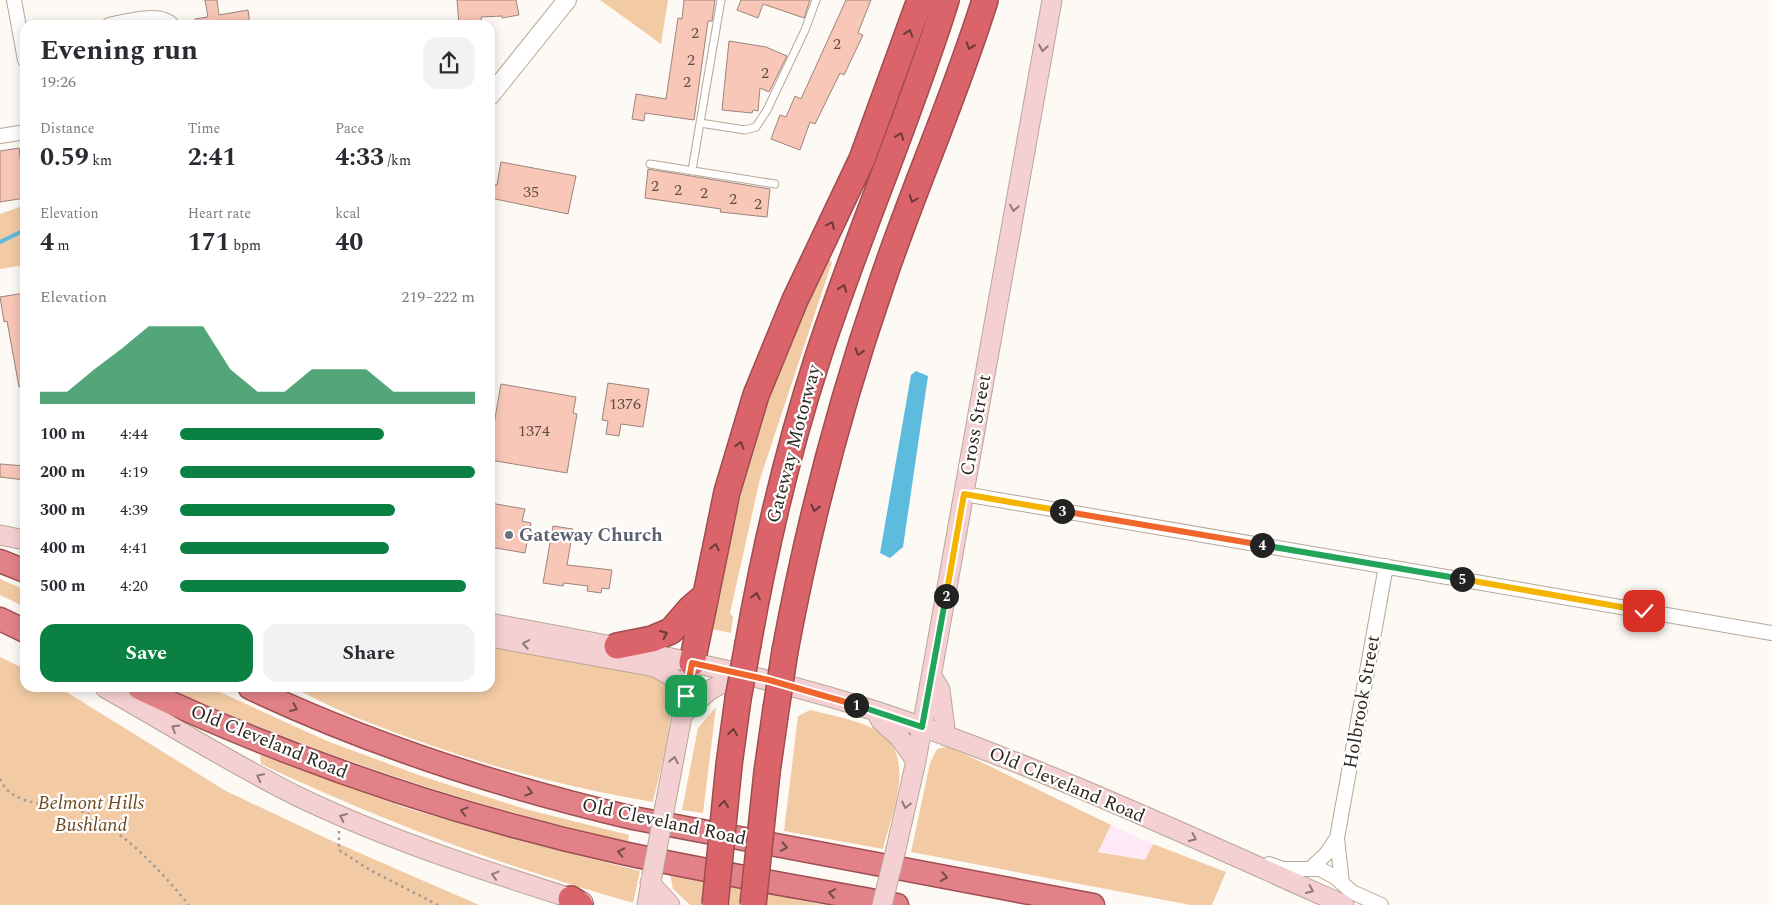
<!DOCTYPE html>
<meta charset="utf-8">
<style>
:root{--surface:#fff;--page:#f2f2f3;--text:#2b2b33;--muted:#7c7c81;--accent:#0b8043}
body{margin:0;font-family:Spectral,serif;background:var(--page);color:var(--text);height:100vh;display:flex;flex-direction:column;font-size:19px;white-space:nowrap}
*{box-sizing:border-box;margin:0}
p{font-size:16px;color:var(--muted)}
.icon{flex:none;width:28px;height:28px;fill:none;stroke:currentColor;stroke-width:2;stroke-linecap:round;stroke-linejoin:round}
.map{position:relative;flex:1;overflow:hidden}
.side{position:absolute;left:20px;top:20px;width:475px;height:672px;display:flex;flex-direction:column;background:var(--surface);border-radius:15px;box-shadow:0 2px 12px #0003}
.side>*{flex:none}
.pin{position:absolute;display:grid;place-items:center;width:42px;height:42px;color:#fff;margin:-21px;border-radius:10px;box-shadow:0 2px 8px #0006}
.km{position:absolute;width:25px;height:25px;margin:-12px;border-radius:50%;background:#222;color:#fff;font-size:14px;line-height:25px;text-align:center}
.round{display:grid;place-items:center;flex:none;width:52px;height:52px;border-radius:15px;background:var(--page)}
.head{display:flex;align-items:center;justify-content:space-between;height:85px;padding:0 20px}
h1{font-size:28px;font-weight:700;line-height:38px}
.metrics{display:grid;grid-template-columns:repeat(3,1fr);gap:8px;height:85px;padding:5px 20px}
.metrics div{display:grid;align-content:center}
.metrics b{font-size:25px;font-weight:700}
.metrics small{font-size:14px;font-weight:400}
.metrics p{font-size:14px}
.chart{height:140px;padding:10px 20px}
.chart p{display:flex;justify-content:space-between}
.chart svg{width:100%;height:90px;margin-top:5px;fill:var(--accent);opacity:.7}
.action{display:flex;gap:10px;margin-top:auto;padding:10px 20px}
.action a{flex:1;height:58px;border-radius:15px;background:var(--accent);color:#fff;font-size:20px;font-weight:700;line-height:58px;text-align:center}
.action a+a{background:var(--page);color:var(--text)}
ul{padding:0 20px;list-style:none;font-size:16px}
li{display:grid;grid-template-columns:80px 60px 1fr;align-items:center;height:38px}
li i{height:12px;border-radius:6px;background:var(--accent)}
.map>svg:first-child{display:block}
.industrial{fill:#ffe9f6}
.green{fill:#f2cba4}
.water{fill:#5dbcde}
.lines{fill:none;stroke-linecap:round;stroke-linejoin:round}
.stream{stroke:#5dbcde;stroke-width:4}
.building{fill:#f8c7b7;stroke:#9c847c}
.service-casing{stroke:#b8a795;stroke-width:9}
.minor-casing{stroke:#b8a795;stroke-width:16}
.tertiary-casing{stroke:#b8a795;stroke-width:20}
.secondary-casing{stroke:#b8a795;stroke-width:21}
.trunk-casing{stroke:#9e4e50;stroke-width:25}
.motorway-casing{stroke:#9e4e50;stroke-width:28}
.path{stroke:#a09b96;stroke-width:2.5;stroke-dasharray:2.5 4;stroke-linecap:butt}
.service{stroke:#fff;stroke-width:7}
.minor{stroke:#fff;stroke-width:14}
.tertiary{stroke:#fff;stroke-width:18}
.secondary{stroke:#f4d0d2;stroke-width:19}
.trunk{stroke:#e28288;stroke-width:22}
.motorway{stroke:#db636a;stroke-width:25}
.secondary-bridge-casing{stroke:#b8a795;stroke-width:21;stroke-linecap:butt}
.motorway-bridge-casing{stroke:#9e4e50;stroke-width:28;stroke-linecap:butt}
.secondary-bridge{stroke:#f4d0d2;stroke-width:19}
.motorway-bridge{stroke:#db636a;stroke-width:25}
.oneway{stroke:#6a3b3a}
.oneway2{stroke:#907b79}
.oneway3{stroke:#754b4a}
.split-1-casing{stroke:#fff;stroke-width:10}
.split-2-casing{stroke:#fff;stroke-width:10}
.split-3-casing{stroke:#fff;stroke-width:10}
.split-4-casing{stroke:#fff;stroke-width:10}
.split-5-casing{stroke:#fff;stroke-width:10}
.split-6-casing{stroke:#fff;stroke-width:10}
.split-1{stroke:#f0652b;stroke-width:6}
.split-2{stroke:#22a559;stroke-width:6}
.split-3{stroke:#f5b400;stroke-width:6}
.split-4{stroke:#f0652b;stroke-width:6}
.split-5{stroke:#22a559;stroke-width:6}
.split-6{stroke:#f5b400;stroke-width:6}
.worship-dot{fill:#6b7280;stroke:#fff;stroke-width:2}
.labels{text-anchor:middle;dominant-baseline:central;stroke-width:4.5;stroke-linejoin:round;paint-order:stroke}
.number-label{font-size:16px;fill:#604e46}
.street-label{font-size:19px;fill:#2d2620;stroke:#fff}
.worship-label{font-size:19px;font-weight:bold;fill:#5b616d;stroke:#fff;text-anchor:start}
.park-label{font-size:19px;font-style:italic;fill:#6f491d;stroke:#fff}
</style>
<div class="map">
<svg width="1772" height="905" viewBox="0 0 1772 905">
<rect width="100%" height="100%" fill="#fdf9f5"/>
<path class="industrial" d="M1111,825L1153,844L1145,860L1098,851Z"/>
<path class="green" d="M600,0H668L661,44Z
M25,205V265L0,269V214Z
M829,260L832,262L760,479L730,613L733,617L731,633L712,629C724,573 735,517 749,462C768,392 797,325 829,260Z
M0,579L25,590V607L0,595Z
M490,647L644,674C652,676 662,679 667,687C679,705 658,779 653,802C555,786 458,758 365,721C340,712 317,699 293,688H490Z
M0,657L25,669V688H60L226,791L330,840L479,905H0Z
M168,688H211L327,741L424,777L525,809L629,835L628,842C470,805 316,755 168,688Z
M716,707L703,813L682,810L698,728Z
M810,710C830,715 853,719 872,728C920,749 892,812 883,849L784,831L798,716Z
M948,746L1111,825L1098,852L1145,860L1153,844L1226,872L1212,905H1191L911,852L930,763L937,749Z
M260,755L406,808L524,842L640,871L633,903C505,867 382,821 261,764Z
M670,874L824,905H690L673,889Z"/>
<path class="water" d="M916,371L928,376L903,547L890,558L880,553L911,375Z"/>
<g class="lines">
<path class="stream" d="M0,242L25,230"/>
</g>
<path class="building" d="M205,0H217L219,15L248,10L250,25H195V19L208,17Z
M457,0H516L519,15L502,18V16L481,17L482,25H459Z
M684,0H715L712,21H708L694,120L645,113L644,121L632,119L636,94L666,99L678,18L682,19Z
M741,0H810L804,18L763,4L758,18L737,10Z
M846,0H871L859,30L858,33L863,35L844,75L840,73L815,124L810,122L800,150L771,139L780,115L786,117L795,96L801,99Z
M729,41L766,47L787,56L769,92L760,88L758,111L753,110L752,113L722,110Z
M19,148L25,198L0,202V151Z
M501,162L576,176L568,214L490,198V184L497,185Z
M648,169L770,189L767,217L720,212L721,209L645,198Z
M25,293V387H19L7,321L4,322L0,297Z
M608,383L649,389L643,427L621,424L619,436L606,434L608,421L602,420Z
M501,384L576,397L573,413L577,414L567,473L490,460V447Z
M0,464L25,466V480L0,477Z
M490,503L525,509L522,521L531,523L525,553L490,547Z
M553,526L573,529L567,565L612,570L609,589L602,588L601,593L587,591L588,586L564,583L563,586L543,583Z"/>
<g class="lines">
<g class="service-casing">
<path id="service" d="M721,0L700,123L745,130L756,127L767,110L805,30L816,0
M650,164L775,184
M692,170L700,123"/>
</g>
<g class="minor-casing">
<path id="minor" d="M14,0L25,60
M109,25C124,22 161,11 172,25
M0,136L25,132
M964,494L1772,633
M1269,864L1283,869H1320L1335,877L1352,892L1381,905
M1311,868L1326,854L1337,838
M1342,883L1337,838L1386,566"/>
</g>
<g class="tertiary-casing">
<path id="tertiary" d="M490,96L567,0"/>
</g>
<g class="secondary-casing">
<path id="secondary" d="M0,535L25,540
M490,623C621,647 752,671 879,712C1038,765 1191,837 1344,905
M490,637L655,667L671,676L686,696
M932,676L940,690L946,736
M105,688C171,725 235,766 303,799C394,842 488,872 583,902
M683,714L710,690L739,674
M878,715L881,721L900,738L916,761
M665,806L692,663
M896,849L916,761L1052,0
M650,883L670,905
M647,905L652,876"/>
</g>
<g class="trunk-casing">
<path id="trunk" d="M0,561L25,571
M0,619L25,631
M139,688C293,761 457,816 623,853C714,873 806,888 897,905
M250,688C373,746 501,787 633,818L1093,905"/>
</g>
<g class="motorway-casing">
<path id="motorway" d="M748,644C765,548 787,453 817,360C856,239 908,122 946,0
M617,646L652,639L671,631L691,608L706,595
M785,651C808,527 840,404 881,285C913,189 955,97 985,0
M692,663L727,492L756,395L795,300L862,159L920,0
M729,765L738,699
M767,772L776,709
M571,899L580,905"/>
</g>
<path class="path" d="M0,779C13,810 60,802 86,813C93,815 100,821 106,825C139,847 164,875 189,905
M339,831V850L370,870L438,905"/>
<use href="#service" class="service"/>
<use href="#minor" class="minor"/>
<use href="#tertiary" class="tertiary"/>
<use href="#secondary" class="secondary"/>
<use href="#trunk" class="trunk"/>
<use href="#motorway" class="motorway"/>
<g class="secondary-bridge-casing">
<path id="secondary-bridge" d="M652,876L665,806
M882,905L896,849"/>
</g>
<g class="motorway-bridge-casing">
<path id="motorway-bridge" d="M738,699L748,644
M776,709L785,651
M715,905L729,765
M753,905L767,772"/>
</g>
<use href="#secondary-bridge" class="secondary-bridge"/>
<use href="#motorway-bridge" class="motorway-bridge"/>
</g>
<defs><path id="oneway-chevron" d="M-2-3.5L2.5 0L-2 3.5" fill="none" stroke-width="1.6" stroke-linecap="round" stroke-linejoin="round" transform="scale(1.25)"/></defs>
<g class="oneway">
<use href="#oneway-chevron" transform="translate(909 33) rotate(-71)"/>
<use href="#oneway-chevron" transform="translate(970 46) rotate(109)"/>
<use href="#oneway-chevron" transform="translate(900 136) rotate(-70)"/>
<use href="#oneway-chevron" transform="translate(913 199) rotate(111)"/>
<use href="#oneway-chevron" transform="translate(831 225) rotate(-65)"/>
<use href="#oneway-chevron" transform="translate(843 288) rotate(-70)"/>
<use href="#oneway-chevron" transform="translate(859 352) rotate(107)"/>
<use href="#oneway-chevron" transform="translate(740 445) rotate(-73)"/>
<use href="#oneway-chevron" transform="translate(815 508) rotate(104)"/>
<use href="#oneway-chevron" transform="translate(715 547) rotate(-79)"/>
<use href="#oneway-chevron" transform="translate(756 596) rotate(-79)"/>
<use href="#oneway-chevron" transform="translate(664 634) rotate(-25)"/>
<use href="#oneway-chevron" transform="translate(733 732) rotate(-82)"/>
<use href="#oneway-chevron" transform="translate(724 804) rotate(-83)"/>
</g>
<g class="oneway2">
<use href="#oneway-chevron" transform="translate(1043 48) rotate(100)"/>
<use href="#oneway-chevron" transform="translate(1014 208) rotate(100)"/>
<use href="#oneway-chevron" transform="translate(526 644) rotate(-170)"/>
<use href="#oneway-chevron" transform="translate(175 728) rotate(-149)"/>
<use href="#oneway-chevron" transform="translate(674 760) rotate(-79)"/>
<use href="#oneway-chevron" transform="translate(260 777) rotate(-153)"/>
<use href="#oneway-chevron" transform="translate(906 805) rotate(103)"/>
<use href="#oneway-chevron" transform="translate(343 817) rotate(-155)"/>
<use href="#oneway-chevron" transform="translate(1193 838) rotate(24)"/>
<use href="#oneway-chevron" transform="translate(495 875) rotate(-163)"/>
<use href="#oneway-chevron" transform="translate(1310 890) rotate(24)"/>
</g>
<g class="oneway3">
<use href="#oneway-chevron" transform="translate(294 708) rotate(23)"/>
<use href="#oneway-chevron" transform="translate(529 792) rotate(16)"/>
<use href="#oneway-chevron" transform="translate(464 811) rotate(-163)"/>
<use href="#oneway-chevron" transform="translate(784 847) rotate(11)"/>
<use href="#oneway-chevron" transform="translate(621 852) rotate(-167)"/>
<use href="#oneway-chevron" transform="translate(944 877) rotate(11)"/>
<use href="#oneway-chevron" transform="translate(832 893) rotate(-169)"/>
</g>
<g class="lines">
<g class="split-1-casing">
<path id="split-1" d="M686,696L692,663L769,680L856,705"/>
</g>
<g class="split-2-casing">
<path id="split-2" d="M856,705L922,727L946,596"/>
</g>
<g class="split-3-casing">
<path id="split-3" d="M946,596L964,494L1062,511"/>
</g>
<g class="split-4-casing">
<path id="split-4" d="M1062,511L1262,545"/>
</g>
<g class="split-5-casing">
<path id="split-5" d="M1262,545L1462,579"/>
</g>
<g class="split-6-casing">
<path id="split-6" d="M1462,579L1644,611"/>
</g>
<use href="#split-1" class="split-1"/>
<use href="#split-2" class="split-2"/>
<use href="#split-3" class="split-3"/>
<use href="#split-4" class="split-4"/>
<use href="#split-5" class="split-5"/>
<use href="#split-6" class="split-6"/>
</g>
<circle class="worship-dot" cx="509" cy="535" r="5"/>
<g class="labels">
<g class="number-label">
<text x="695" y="33">2</text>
<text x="837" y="44">2</text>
<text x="691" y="60">2</text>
<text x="765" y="73">2</text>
<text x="687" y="82">2</text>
<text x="655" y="186">2</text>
<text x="678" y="190">2</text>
<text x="531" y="192">35</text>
<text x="704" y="193">2</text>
<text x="733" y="199">2</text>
<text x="758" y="204">2</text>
<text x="625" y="404">1376</text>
<text x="534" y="431">1374</text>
</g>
<g class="street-label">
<text transform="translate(976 425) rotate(-80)">Cross Street</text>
<text transform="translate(794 444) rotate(-75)">Gateway Motorway</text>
<text transform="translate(1362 702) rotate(-80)">Holbrook Street</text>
<text transform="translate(269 742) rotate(22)">Old Cleveland Road</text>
<text transform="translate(1067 785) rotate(23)">Old Cleveland Road</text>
<text transform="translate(664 822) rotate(12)">Old Cleveland Road</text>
</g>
<g class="worship-label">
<text x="519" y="535">Gateway Church</text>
</g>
<g class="park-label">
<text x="91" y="803">Belmont Hills<tspan x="91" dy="22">Bushland</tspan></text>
</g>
</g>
</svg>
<div class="pin" style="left:686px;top:696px;background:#1e9e55"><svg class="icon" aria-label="arrive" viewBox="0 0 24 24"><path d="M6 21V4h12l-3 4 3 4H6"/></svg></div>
<div class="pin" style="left:1644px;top:611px;background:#d93025"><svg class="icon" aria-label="check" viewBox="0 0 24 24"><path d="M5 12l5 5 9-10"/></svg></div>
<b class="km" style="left:856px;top:705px">1</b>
<b class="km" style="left:946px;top:596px">2</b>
<b class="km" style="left:1062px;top:511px">3</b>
<b class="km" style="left:1262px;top:545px">4</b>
<b class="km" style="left:1462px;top:579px">5</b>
<section class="side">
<div class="head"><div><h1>Evening run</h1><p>19:26</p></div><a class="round"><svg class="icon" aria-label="share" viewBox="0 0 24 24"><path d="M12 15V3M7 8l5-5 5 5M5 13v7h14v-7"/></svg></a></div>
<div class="metrics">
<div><p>Distance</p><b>0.59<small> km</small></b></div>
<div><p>Time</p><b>2:41</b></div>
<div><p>Pace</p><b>4:33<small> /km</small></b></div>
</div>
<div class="metrics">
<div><p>Elevation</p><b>4<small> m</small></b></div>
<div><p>Heart rate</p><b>171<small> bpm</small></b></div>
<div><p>kcal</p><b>40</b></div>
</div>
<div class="chart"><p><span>Elevation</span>219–222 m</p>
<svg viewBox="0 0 160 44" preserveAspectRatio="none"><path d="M0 44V38L10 38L20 27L30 17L40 6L50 6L60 6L70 27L80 38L90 38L100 27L110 27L120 27L130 38L140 38L150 38L160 38V44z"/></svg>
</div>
<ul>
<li><b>100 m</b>4:44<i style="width:69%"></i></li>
<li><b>200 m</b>4:19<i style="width:100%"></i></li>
<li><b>300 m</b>4:39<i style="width:73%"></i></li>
<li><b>400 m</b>4:41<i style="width:71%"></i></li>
<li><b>500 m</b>4:20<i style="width:97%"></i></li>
</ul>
<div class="action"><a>Save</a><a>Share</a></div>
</section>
</div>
